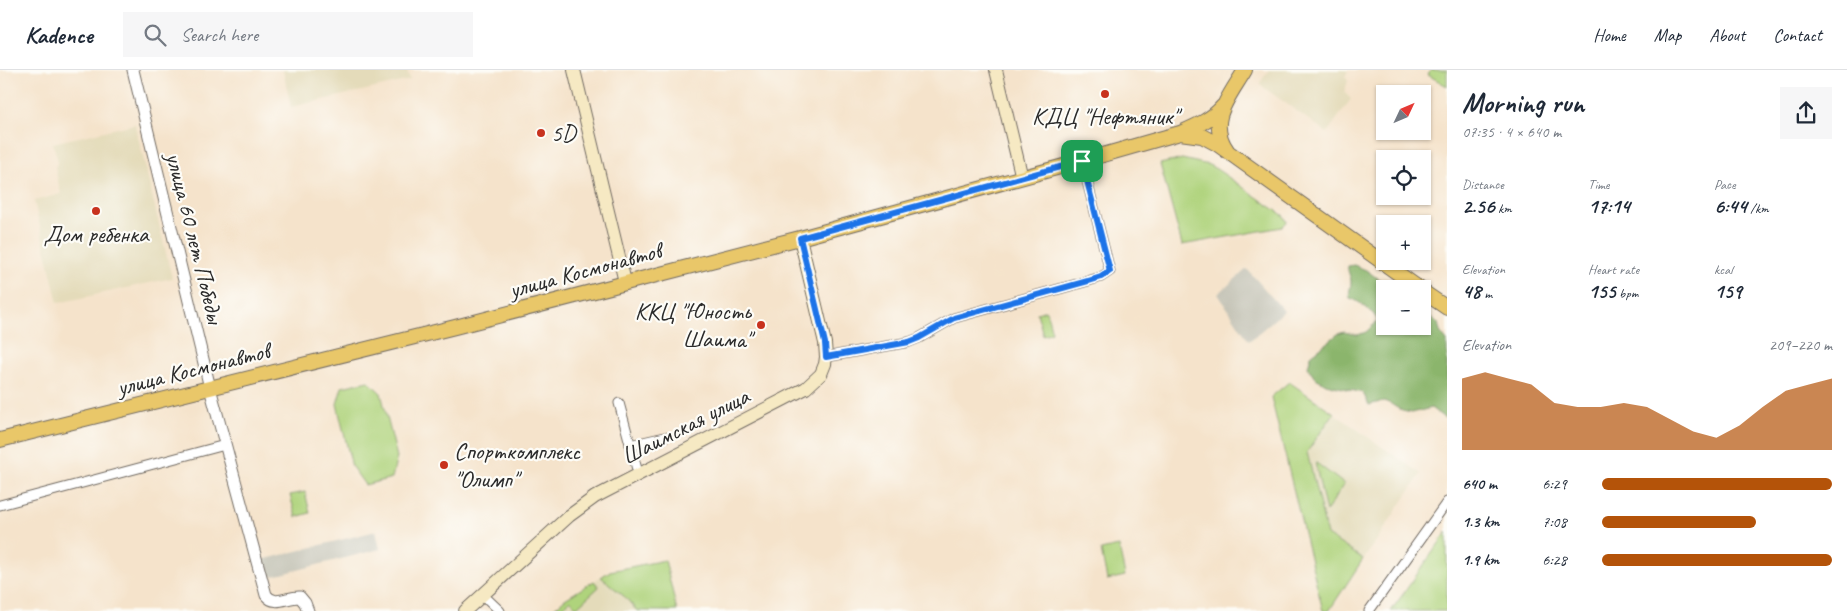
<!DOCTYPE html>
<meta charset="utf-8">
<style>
:root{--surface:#fff;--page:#f6f6f7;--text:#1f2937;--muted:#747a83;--line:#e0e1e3;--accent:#b45309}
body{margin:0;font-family:Caveat,sans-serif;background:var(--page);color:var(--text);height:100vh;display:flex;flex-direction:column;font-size:19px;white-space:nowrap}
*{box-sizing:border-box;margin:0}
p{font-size:16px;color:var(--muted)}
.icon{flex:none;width:28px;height:28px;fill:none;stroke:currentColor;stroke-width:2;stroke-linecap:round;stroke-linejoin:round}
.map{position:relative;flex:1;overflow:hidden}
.side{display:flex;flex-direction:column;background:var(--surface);width:400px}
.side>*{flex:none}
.needle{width:32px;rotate:46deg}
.buttons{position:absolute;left:1376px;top:15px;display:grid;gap:10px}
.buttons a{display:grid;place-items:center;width:55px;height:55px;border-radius:0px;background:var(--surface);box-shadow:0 1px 4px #0004;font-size:25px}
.pin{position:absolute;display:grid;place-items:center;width:42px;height:42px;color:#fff;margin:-21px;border-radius:10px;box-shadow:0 2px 8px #0006}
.round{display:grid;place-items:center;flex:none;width:52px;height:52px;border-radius:0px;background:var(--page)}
.head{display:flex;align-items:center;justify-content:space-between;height:85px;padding:0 15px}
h1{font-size:28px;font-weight:700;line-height:38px}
.figures{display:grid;grid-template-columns:repeat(3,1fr);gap:8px;height:85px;padding:5px 15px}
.figures div{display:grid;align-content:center}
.figures b{font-size:21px;font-weight:700}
.figures small{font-size:14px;font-weight:400}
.figures p{font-size:14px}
.chart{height:140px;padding:10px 15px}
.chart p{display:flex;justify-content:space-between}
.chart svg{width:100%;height:90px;margin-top:5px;fill:var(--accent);opacity:.7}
ul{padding:0 15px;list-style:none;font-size:16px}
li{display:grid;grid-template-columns:80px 60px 1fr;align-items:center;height:38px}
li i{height:12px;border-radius:6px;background:var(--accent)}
header{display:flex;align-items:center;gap:30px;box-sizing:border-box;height:70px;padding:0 25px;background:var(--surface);border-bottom:1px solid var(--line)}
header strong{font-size:24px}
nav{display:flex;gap:28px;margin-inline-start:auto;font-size:18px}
.search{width:350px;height:45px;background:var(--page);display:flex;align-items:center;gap:12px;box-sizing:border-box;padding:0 18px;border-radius:0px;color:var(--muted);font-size:19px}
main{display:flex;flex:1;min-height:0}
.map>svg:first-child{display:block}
.built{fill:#e4dbba}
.industrial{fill:#c6c5b8}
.green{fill:#afd37c;stroke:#6d7f54}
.forest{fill:#8bb56c;stroke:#5b704c}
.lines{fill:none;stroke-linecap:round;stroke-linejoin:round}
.minor-casing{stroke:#726b63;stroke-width:11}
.tertiary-casing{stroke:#726b63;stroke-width:13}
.secondary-casing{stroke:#726b63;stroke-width:14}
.primary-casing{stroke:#726b63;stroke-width:16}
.minor{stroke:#fff;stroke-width:9}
.tertiary{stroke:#fff;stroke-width:11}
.secondary{stroke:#f6e9c3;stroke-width:12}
.primary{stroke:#e9c769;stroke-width:14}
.route-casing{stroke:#fff;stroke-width:10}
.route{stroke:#1a73e8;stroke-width:6}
.poi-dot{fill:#c8321e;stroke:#fdfcf7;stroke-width:2}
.labels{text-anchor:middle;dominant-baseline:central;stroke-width:4.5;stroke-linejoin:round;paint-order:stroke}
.poi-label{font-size:24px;fill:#2b2b2b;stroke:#fdfcf7}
.street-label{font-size:24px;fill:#2b2b2b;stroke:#fdfcf7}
</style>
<header>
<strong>Kadence</strong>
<div class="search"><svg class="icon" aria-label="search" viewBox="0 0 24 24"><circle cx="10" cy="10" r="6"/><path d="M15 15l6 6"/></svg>Search here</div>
<nav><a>Home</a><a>Map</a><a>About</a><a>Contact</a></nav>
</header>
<main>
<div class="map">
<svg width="1447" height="541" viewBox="0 0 1447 541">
<rect width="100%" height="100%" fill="#fdfcf7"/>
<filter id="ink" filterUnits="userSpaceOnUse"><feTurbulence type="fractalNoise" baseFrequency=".02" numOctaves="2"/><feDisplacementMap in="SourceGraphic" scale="10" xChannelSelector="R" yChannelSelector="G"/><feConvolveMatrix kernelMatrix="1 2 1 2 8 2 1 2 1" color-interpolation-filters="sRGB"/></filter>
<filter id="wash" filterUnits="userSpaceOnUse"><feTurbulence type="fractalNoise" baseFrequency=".0096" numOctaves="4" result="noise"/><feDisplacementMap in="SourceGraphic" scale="20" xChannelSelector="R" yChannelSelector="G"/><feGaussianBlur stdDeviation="1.12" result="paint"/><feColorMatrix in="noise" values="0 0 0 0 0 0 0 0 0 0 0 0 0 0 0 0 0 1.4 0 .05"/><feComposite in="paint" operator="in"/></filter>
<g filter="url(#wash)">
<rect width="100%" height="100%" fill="#f5e3cb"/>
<path class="built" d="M283,0H407L410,10L291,37Z
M1269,0H1346L1348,2L1345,6L1348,11L1344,22L1351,29L1327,63L1259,14Z
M135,54L172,208L58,233L34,131L61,124L55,97L58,92L53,73Z
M1289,312L1421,404L1329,541H1323L1271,327Z
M665,490L677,541H551L565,529L610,501Z"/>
<path class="industrial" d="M1247,199L1284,241L1249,271L1218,224Z
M376,461L380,479L266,508L262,490Z"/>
<path class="green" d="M1431,0H1447V16L1428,5Z
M1182,89L1209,95L1218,100L1284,146L1287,152L1282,157L1182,175L1160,94Z
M1046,240L1052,262L1043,265L1037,243Z
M368,311L381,323L397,387L392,408L365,415L352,397L337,334L342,317Z
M1289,312L1334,343L1307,382L1327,465L1363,489L1329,541H1323L1271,327Z
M1315,392L1344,414L1326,442Z
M305,422L310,443L296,447L290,425Z
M1447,462V541H1391Z
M1119,476L1125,506L1107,510L1101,480Z
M665,490L677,541H637L626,528L601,507L610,501Z
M594,511L599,517L577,537L570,530L559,541H551L565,529Z"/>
<path class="forest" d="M1354,195L1366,200L1392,219H1385V256H1422L1423,241L1438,253L1440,262L1447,271V348L1443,347L1431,338L1412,343L1402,341L1391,334L1384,331L1369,335L1363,323L1326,314L1314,307L1308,297L1311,285L1338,264L1344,262L1358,265L1366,262L1378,251C1375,243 1358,230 1350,228C1348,222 1351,218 1351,212C1351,206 1347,202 1348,196Z"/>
</g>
<g filter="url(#ink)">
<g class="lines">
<g class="minor-casing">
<path id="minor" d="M826,287L909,272L919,268L954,248L1088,211L1101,207L1110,201L1082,91
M619,333L638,403
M630,375L665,367
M0,435L225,375
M482,524L500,541
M1369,541L1447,432"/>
</g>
<g class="tertiary-casing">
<path id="tertiary" d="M133,0L210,318L266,525C275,537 288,526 300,527L305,533L308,541"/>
</g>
<g class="secondary-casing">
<path id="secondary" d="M574,0L625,212
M996,0L1022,108
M465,541L569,446L595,427L806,318L821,304L825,294L826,287L825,273L800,168"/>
</g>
<g class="primary-casing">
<path id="primary" d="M1180,63L1202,66L1217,74L1420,219
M1227,80C1206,51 1230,26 1245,0
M1422,221L1447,238
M0,370L455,257L800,168L1082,91L1180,63C1196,56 1211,50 1223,36"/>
</g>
<use href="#minor" class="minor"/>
<use href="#tertiary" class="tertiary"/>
<use href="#secondary" class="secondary"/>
<use href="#primary" class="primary"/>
</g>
</g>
<g class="lines" filter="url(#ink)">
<g class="route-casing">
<path id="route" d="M1082,91L1110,201L1101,207L1088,211L954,248L919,268L909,272L826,287L825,273L800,168Z"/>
</g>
<use href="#route" class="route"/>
</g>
<g class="poi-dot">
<circle cx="1105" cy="24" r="5"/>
<circle cx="541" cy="63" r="5"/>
<circle cx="96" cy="141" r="5"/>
<circle cx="761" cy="255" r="5"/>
<circle cx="444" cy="395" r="5"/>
</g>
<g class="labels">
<g class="poi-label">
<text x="1105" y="46">КДЦ "Нефтяник"</text>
<text x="551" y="63" text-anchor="start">5D</text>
<text x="96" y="164">Дом ребенка</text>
<text x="751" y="241" text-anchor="end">ККЦ "Юность<tspan x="751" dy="28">Шаима"</tspan></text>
<text x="454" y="381" text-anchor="start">Спорткомплекс<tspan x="454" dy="28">"Олимп"</tspan></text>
</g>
<g class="street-label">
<text transform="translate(195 168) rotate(76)">улица 60 лет Победы</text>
<text transform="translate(585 200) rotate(-15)">улица Космонавтов</text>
<text transform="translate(193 299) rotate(-14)">улица Космонавтов</text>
<text transform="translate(685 356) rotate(-27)">Шаимская улица</text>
</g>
</g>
</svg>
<div class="buttons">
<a><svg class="needle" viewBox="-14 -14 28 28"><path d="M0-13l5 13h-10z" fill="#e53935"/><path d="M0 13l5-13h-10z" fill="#747a83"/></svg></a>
<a><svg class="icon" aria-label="locate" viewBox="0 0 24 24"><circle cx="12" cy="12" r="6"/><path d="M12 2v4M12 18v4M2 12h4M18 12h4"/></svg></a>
<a>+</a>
<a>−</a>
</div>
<div class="pin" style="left:1082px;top:91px;background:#1e9e55"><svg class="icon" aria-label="arrive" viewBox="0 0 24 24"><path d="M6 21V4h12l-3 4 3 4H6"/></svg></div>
</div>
<section class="side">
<div class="head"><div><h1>Morning run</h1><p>07:35 · 4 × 640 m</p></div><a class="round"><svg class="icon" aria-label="share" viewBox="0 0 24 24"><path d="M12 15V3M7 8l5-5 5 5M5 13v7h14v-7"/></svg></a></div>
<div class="figures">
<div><p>Distance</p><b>2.56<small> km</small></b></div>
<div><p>Time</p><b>17:14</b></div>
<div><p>Pace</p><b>6:44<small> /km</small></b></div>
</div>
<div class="figures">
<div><p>Elevation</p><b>48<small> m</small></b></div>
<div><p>Heart rate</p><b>155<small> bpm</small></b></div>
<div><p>kcal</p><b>159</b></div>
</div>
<div class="chart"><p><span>Elevation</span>209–220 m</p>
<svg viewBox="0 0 160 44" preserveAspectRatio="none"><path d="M0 44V9L10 6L20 9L30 12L40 21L50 23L60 23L70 21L80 23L90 29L100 35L110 38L120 32L130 23L140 15L150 12L160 9V44z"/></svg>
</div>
<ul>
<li><b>640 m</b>6:29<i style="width:100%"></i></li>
<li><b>1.3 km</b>7:08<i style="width:67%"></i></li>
<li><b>1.9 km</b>6:28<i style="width:100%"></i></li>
</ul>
</section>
</main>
